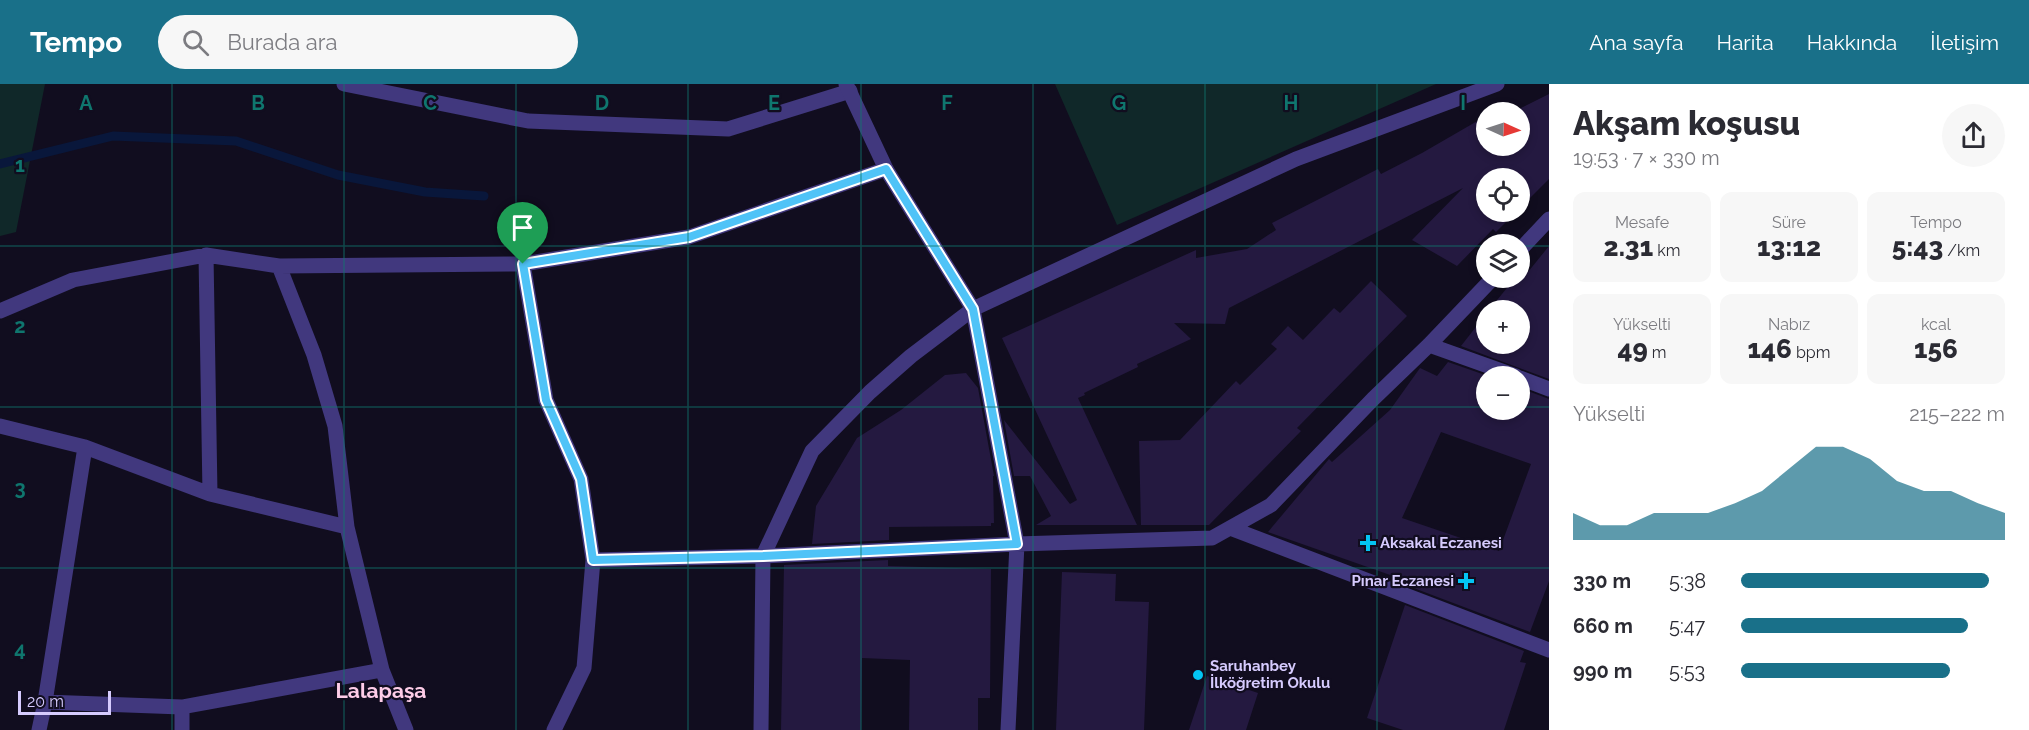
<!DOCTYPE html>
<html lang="tr">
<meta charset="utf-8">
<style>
:root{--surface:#fff;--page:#f7f7f7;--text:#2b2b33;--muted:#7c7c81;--accent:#197089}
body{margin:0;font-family:Raleway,sans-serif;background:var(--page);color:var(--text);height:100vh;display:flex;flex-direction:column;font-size:22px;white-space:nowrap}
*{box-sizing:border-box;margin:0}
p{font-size:20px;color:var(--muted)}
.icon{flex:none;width:33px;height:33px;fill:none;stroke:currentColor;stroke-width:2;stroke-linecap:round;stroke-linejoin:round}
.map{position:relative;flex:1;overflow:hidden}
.panel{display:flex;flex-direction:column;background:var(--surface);width:480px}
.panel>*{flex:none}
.needle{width:39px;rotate:93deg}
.buttons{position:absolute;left:1476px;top:18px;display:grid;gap:12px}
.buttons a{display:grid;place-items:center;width:54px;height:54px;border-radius:50%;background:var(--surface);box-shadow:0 3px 9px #0003;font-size:30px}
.scale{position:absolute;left:18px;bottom:15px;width:93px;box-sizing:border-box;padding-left:6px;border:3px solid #d6cbfe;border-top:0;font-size:16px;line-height:21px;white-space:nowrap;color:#d6cbfe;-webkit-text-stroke:4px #110d1f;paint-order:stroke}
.pin{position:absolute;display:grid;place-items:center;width:51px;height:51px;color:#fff;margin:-62px -26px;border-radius:50% 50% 50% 0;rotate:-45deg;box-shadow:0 0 6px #0007}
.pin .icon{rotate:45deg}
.round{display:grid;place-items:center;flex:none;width:63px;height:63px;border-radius:32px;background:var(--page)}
.summary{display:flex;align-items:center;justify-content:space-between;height:102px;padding:0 24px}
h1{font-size:33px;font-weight:800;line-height:45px}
.metrics{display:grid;grid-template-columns:repeat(3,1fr);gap:9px;height:102px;padding:6px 24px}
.metrics div{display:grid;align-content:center;border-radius:12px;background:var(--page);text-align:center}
.metrics b{font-size:26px;font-weight:800}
.metrics small{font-size:16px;font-weight:400}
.metrics p{font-size:16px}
.chart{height:168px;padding:12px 24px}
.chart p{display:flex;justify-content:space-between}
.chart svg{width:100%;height:108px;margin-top:6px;fill:var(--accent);opacity:.7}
ul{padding:0 24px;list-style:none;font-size:20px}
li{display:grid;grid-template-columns:96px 72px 1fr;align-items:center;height:45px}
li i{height:15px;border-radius:8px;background:var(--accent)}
header{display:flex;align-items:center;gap:36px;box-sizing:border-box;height:84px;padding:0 30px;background:var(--accent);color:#fff}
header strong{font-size:28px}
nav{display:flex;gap:33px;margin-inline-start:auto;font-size:21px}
.search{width:420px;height:54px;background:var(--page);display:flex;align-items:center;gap:15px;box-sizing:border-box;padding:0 21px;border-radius:33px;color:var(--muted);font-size:22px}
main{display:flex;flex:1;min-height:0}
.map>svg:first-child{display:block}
.green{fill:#102829}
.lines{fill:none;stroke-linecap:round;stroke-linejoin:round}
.stream{stroke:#09173b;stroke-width:9}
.building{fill:#241940;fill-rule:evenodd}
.minor{stroke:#41387e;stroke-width:15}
.tertiary{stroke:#41387e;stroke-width:15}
.route-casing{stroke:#fff;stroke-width:12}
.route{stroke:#4fc3f7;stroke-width:8}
.grid{fill:none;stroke:#0f766e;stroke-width:1.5;stroke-opacity:0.55}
.poi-dot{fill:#03c5f3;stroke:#110d1f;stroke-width:2}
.labels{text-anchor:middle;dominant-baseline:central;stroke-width:4.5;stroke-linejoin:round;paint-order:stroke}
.poi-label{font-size:15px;font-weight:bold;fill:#d6cbfe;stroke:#110d1f;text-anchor:start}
.district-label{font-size:21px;font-weight:bold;fill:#fecde8;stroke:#110d1f}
.grid-label{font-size:20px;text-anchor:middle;font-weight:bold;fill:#0f766e;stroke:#110d1f;stroke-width:4.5;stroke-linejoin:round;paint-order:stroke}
</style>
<header>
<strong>Tempo</strong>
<div class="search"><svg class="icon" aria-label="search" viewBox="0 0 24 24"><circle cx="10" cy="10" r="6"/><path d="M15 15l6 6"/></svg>Burada ara</div>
<nav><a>Ana sayfa</a><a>Harita</a><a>Hakkında</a><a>İletişim</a></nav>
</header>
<main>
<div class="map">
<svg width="1549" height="646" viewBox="0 0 1549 646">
<rect width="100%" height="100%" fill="#110d1f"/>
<path class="green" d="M0,0H45L16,148L0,152Z
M1055,0H1436L1117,141Z"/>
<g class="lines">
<path class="stream" d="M0,80L113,52L236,57L338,91L425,108L484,112"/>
</g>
<path class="building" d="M1549,10V95L1520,124V94H1486V128H1516L1496,148L1493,145L1457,182L1412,156L1463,104L1229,224L1225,240L1174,239L1191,255L1137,280L1138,283L1084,309L1085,311L1078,314L1137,441H1036L1051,432L1030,392H1014L1004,336L1070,420L1077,416L1002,254L1196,166V174L1247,165L1276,146L1272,139L1378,85L1381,90L1422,69L1486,32V62H1520V28H1513Z
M1549,162V295L1461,262L1486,230V260H1520V226H1489L1515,194H1520V188L1523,184L1528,188Z
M1371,197L1407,232L1297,344L1301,347L1209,441H1141L1139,357L1180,356L1236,297L1240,301L1277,265L1271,260L1288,242L1303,256L1334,224L1340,229Z
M1448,278L1488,292H1486V326H1520V304L1549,315V497L1530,548L1411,503L1413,499L1268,448L1329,375L1332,378L1390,326L1420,284L1437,292ZM1441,348L1531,380L1499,467L1402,434Z
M966,289L978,304L994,392H993L994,439H991V442L889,443V456L812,460L816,422L857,354L901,326L945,291Z
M888,476V482L991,485L990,614H978V646H909L910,576L862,574L861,646H781L784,481Z
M1062,488L1116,490L1115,517L1149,518L1144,646H1056Z
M1405,521L1524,567L1520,578L1526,579L1504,646H1403L1367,634Z
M1207,592L1258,609L1246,646H1189Z"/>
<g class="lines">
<path class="minor" d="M344,0L528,37L728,45L850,7
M1520,166L1549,135
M206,171L210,410
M523,180L546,316L581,395L593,476L584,584L554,646
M279,182L314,271L335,342L347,443L382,586L406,646
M973,225L1017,460L1008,646
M0,227L73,196L206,171L279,182L523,180L689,153L886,85
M1429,261L1516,292
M1520,294L1549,305
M0,342L85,363L210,410L347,443
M1230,444L1549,566
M593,476L763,472L1017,460L1212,454L1271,421L1373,315L1429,261L1493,194
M45,618L182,623L382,586
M182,623V646
M39,646L45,618L85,363
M761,646L763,472L812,367L870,308L911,272L973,225L1296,75L1497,0"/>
<path class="tertiary" d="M846,0L886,85L973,225"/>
</g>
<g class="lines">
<g class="route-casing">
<path id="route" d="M886,85L973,225L1017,460L763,472L593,476L581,395L546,316L523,180L689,153Z"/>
</g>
<use href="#route" class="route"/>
</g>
<path class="grid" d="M172,0V646M344,0V646M516,0V646M688,0V646M861,0V646M1033,0V646M1205,0V646M1377,0V646M0,162H1486M1520,162H1549M0,323H1486M1520,323H1549M0,484H1549"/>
<g class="poi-dot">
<path d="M1365 450h6v6h6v6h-6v6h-6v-6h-6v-6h6z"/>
<path d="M1463 488h6v6h6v6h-6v6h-6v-6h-6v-6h6z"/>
<circle cx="1198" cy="591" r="6"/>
</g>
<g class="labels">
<g class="poi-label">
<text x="1380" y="459">Aksakal Eczanesi</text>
<text x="1454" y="497" text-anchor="end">Pınar Eczanesi</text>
<text x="1210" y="582">Saruhanbey<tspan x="1210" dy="17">İlköğretim Okulu</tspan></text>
</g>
<g class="district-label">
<text x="381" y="606">Lalapaşa</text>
</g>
</g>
<g class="grid-label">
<text x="86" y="26">A</text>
<text x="258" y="26">B</text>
<text x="430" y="26">C</text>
<text x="602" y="26">D</text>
<text x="774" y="26">E</text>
<text x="947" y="26">F</text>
<text x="1119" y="26">G</text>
<text x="1291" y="26">H</text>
<text x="1463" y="26">I</text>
<text x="20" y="88">1</text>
<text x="20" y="249">2</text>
<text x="20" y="411">3</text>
<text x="20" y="572">4</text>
</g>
</svg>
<div class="buttons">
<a><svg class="needle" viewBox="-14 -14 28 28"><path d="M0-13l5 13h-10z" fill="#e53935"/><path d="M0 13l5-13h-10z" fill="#7c7c81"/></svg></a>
<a><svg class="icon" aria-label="locate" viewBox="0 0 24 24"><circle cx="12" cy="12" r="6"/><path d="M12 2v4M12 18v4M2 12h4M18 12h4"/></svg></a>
<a><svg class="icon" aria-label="layers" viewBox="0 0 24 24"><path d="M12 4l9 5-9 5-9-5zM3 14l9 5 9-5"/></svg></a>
<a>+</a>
<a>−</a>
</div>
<div class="scale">20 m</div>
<div class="pin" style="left:523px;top:180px;background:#1e9e55"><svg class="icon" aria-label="arrive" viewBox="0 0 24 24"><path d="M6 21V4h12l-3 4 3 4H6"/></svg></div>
</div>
<section class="panel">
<div class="summary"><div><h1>Akşam koşusu</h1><p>19:53 · 7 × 330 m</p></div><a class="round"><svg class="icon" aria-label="share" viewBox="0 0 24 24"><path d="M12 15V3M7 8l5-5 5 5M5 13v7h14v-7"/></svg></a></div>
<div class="metrics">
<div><p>Mesafe</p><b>2.31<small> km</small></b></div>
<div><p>Süre</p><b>13:12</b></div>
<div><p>Tempo</p><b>5:43<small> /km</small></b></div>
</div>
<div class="metrics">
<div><p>Yükselti</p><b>49<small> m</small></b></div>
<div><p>Nabız</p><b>146<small> bpm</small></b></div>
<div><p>kcal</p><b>156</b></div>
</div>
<div class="chart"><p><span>Yükselti</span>215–222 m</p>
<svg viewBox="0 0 160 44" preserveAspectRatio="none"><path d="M0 44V33L10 38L20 38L30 33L40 33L50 33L60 29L70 24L80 15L90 6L100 6L110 11L120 20L130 24L140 24L150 29L160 33V44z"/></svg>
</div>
<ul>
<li><b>330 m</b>5:38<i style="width:94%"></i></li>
<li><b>660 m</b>5:47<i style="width:86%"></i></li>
<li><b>990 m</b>5:53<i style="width:79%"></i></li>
</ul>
</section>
</main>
